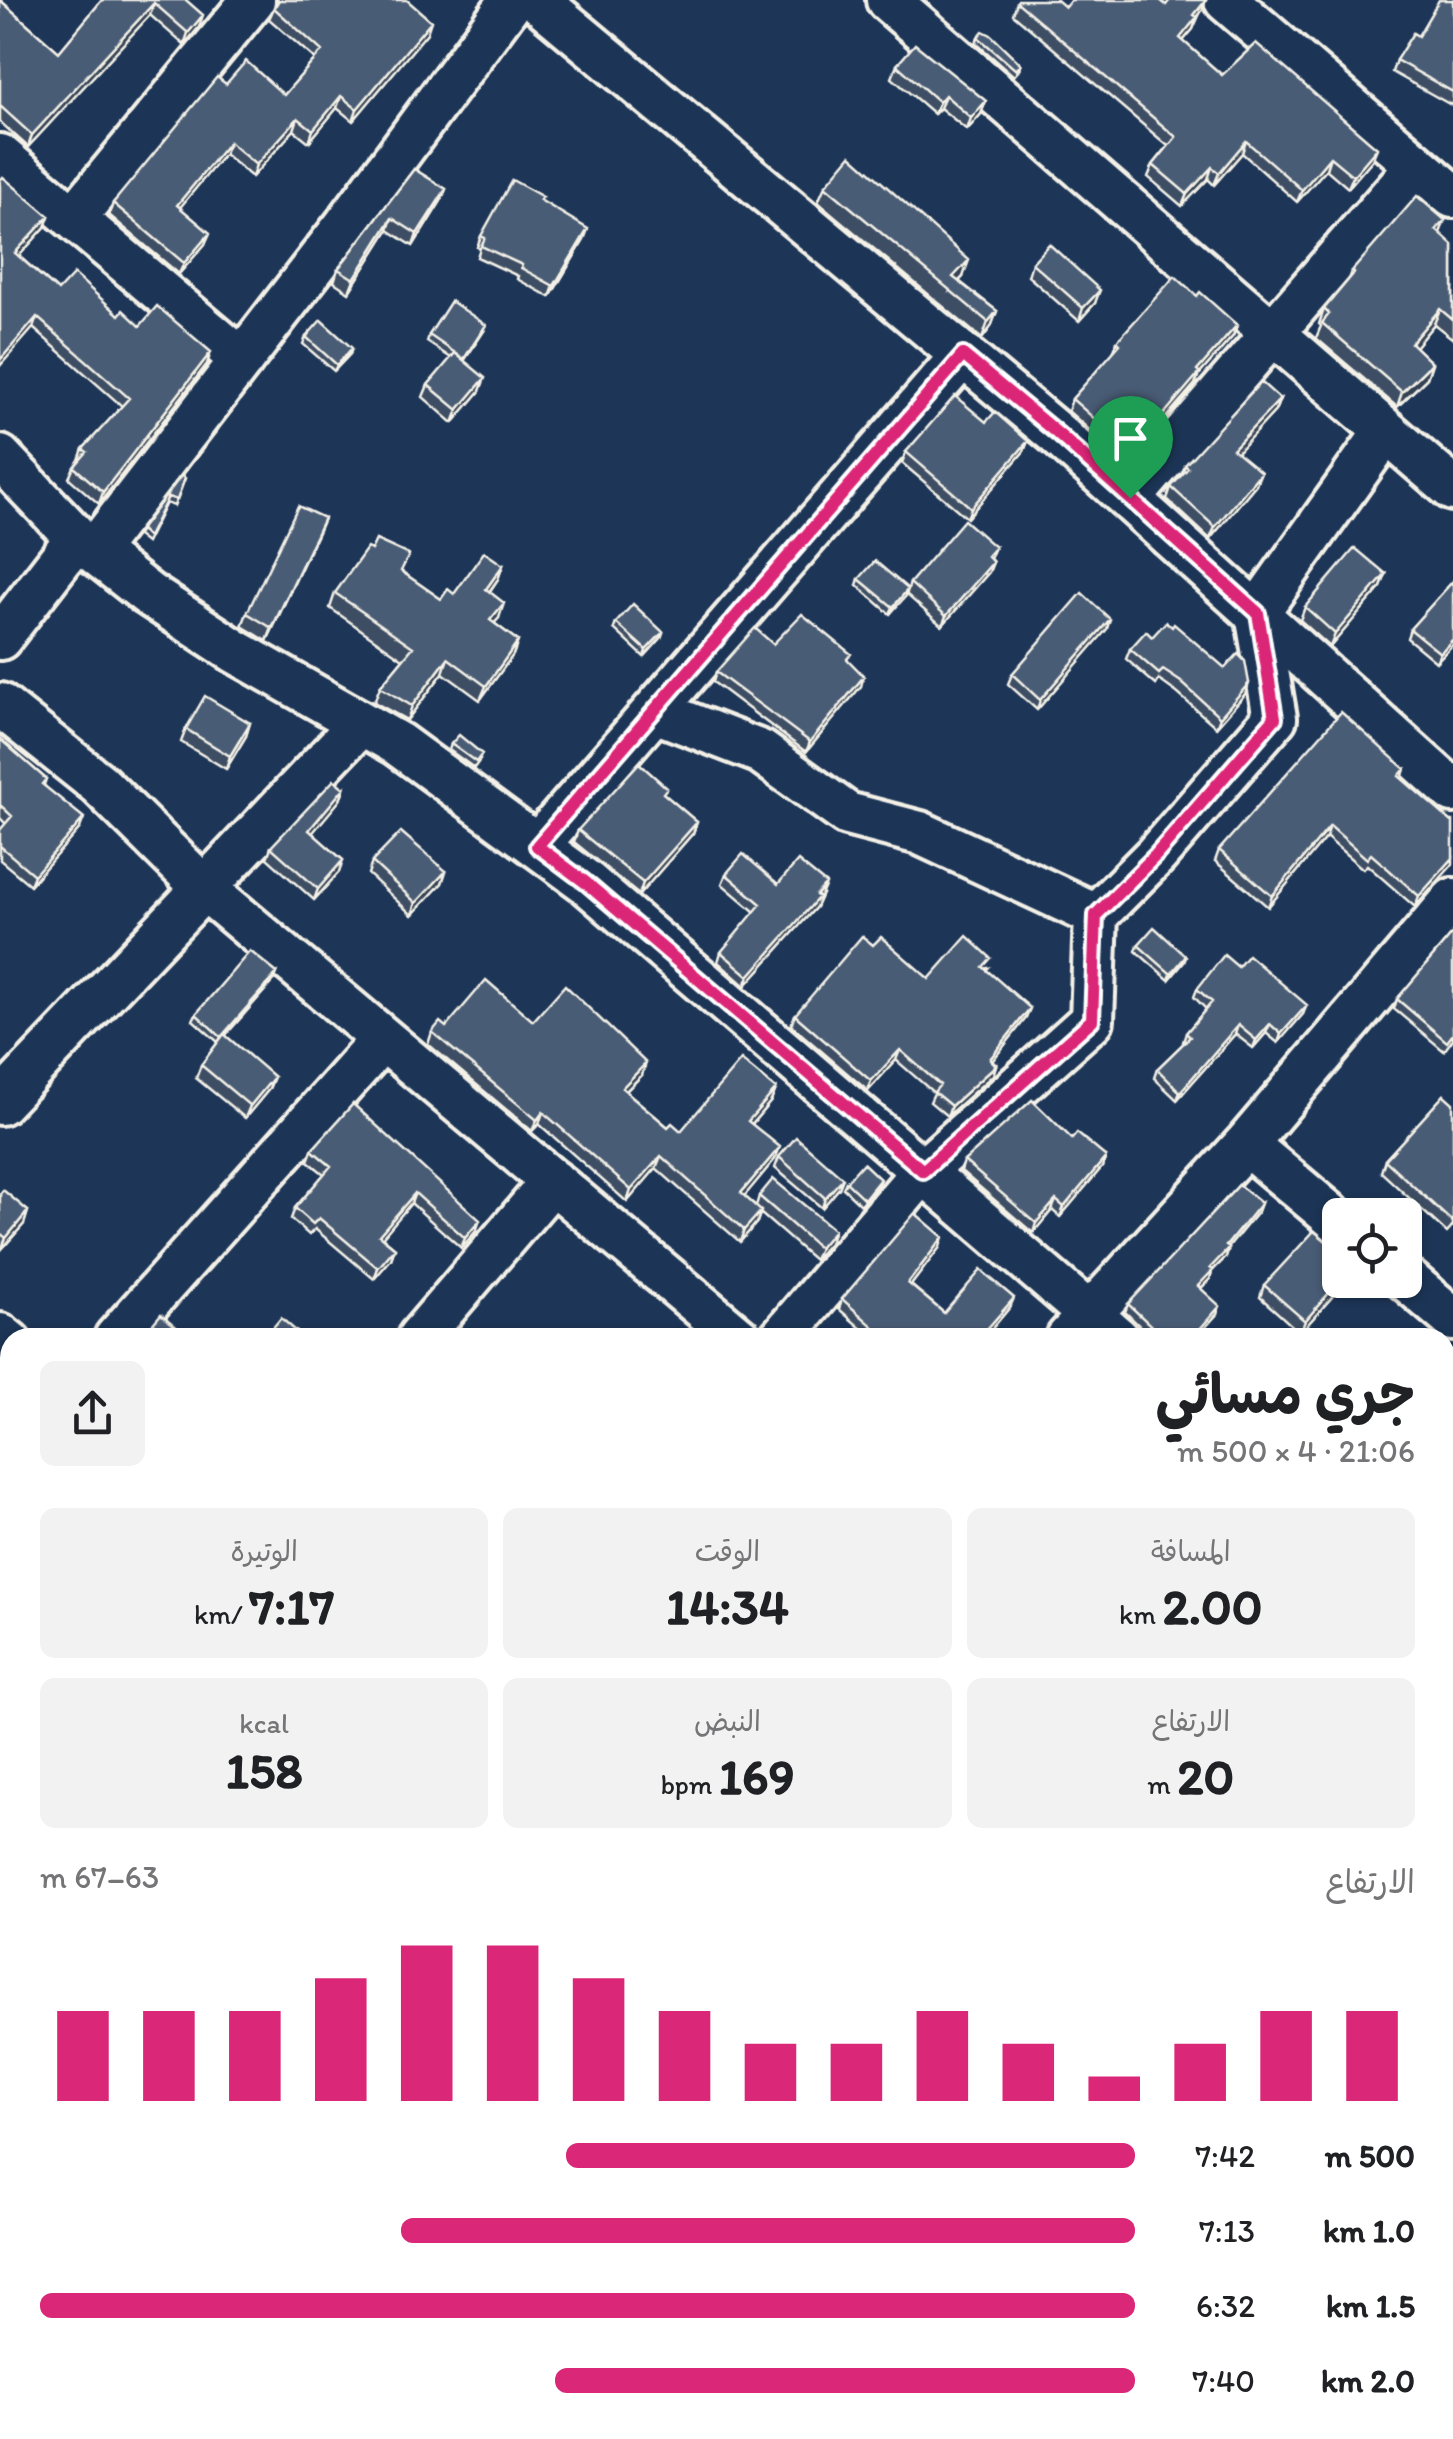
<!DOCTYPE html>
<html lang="ar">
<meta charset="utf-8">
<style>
:root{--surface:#fff;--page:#f2f2f2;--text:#202124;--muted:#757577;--accent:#db2777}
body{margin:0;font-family:Itim,"Playpen Sans Arabic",sans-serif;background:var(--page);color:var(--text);direction:rtl;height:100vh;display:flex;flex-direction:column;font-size:38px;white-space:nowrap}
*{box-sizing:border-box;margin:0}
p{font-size:32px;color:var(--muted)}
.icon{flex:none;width:55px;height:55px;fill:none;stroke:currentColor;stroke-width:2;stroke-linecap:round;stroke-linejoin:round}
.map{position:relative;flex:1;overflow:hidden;direction:ltr}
.drawer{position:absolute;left:0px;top:1328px;width:1455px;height:1112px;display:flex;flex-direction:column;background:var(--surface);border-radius:30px 30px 0 0;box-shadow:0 2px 8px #0004;direction:rtl}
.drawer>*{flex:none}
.tools{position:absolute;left:1322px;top:1198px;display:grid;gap:20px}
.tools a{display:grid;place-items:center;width:100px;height:100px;border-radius:15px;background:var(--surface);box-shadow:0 2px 8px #0004;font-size:50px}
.pin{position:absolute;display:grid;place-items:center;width:85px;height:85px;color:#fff;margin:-102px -42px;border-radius:50% 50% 50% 0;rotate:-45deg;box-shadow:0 0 10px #0007}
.pin .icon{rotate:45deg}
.round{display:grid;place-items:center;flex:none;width:105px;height:105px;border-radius:15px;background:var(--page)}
.overview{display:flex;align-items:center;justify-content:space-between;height:170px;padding:0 40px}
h1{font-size:55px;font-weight:700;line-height:75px}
.stats{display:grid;grid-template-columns:repeat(3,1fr);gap:15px;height:170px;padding:10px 40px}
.stats div{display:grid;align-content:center;border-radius:15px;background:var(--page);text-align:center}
.stats b{font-size:50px;font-weight:700}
.stats small{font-size:28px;font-weight:400}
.stats p{font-size:28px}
.chart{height:280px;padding:20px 40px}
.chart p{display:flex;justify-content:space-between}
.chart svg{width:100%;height:180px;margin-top:10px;stroke:var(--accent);stroke-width:6}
ul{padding:0 40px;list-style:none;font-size:32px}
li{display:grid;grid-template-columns:160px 120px 1fr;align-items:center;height:75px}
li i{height:25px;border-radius:12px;background:var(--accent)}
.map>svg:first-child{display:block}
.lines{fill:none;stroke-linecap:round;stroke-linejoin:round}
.minor-casing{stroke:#f4f1e8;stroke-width:50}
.minor{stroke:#1d3557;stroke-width:42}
.wall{fill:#3e4e64;stroke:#f4f1e8;stroke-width:2.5}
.shaded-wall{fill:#324051;stroke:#f4f1e8;stroke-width:2.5}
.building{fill:#485b74;stroke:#f4f1e8;stroke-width:2.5}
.route-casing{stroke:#fff;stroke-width:20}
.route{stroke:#db2777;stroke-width:12}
</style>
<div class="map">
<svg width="1453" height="2439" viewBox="0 0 1453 2439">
<rect width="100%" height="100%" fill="#1d3557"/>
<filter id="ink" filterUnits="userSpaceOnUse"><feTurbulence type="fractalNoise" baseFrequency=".01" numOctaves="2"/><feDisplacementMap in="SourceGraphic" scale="20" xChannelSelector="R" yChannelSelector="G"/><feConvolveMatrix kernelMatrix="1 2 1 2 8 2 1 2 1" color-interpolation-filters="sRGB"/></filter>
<g filter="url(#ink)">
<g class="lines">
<g class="minor-casing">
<path id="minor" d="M537,0L1057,434L1453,791
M888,0L1453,489
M1226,0L1453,196
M0,156L242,360
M74,218L253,0
M0,457L77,538L148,594L235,651L398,744L585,881L1117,1338
M1130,498L1417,166
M94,551L346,225L512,0
M0,638L77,538
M0,705L99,784L204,888L739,1338
M655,711L761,752L847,814L920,833L1096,915L1156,855L1275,718L1257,613L1386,431
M537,846L963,355
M0,1103L361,723
M1246,1144L1340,1223
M1405,1278L1453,1319
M0,1335L10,1343
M116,1338L383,1039
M419,1338L553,1181
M781,1338L923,1171L1092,1020L1096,915
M1068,1338L1246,1144L1453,900
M0,1470L10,1458
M1445,1620L1453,1627
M0,1824L10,1812
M0,1932L10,1941
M1445,1936L1453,1943
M1445,2041L1453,2031
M0,2232L10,2239
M0,2346L10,2405
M243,2430L253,2439
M566,2430L576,2439
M943,2430L953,2439
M1278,2430L1288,2439
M100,2439L108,2430
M795,2439L802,2430
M1108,2439L1116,2430"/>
</g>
<use href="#minor" class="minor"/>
</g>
<path class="wall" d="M0,0L59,52L102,0H186L199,27L184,45L150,15L28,147L0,122Z
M1206,0L1193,29L1183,41L1222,75L1372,160L1348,188L1326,169L1297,202L1242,153L1214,185L1208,179L1182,206L1148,177L1153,165L1168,146L1013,14L1017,2L1065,7L1166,5Z
M1453,0V101L1451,105L1392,72L1396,60Z
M274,8L427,33L353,121L337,108L309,142L294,130L252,177L224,154L180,207L205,244L179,274L109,215L113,203L226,84L284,95L315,59L269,19Z
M978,37L1021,64L1019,70L1014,76L976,43Z
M897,65L981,114L967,130L940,108L934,114L892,78Z
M414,169L446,189L441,201L413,246L388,230L349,292L334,282L338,269Z
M0,180L49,216L45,227L19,256L58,291L119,315L207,364L99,504L69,478L74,467L79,460L83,449L122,406L33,328Z
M825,186L963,277L959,281L997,311L991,327L982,339L818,202Z
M541,201L584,240L550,297L517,279L518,276L477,257L480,248L477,247L481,236Z
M1445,220L1440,233L1453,245V339L1434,324L1415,347L1432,363L1427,378L1397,407L1316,338L1321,326L1319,324L1324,309L1349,280L1352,271Z
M1032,263L1095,303L1079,321L1028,276Z
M1197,296L1237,325L1233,336L1198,376L1195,384L1143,444L1137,439L1121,458L1068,411L1072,399L1113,353L1117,341Z
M484,331L464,361L480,391L453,423L423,397L428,385L451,358L427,342L429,335Z
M306,337L350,354L334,371L303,344Z
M1280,399L1275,411L1237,452L1256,484L1210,539L1167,499L1171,487L1182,474L1185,465Z
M986,422L1028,441L1024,451L967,518L902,463L906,452Z
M185,478L174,506L166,503L146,543L137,536L140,530Z
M324,518L267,641L242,626L247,613Z
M995,547L990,559L993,562L989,572L942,626L906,594L890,614L857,585L859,579L908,589L910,583Z
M503,565L498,579L490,591L499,618L494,623L518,641L513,655L480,700L443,673L407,720L374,702L380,687L403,659L330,608L335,593L402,572L441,599L454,594Z
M1386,574L1381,587L1330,647L1300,620L1305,607Z
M1453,581V644L1436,662L1407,638L1410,629Z
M616,623L663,632L661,638L644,657L614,629Z
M1107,629L1037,710L1008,684L1012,674Z
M1152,637L1225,668L1249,683L1245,694L1216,727L1177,693L1159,680L1156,685L1126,659L1130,649Z
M773,644L848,661L861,686L806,752L713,682L716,672Z
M250,723L246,736L226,769L181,742L186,729Z
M0,739L46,779L44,785L80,828L30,885L0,860V830L6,824L0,818Z
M451,744L480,760L474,768L449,750Z
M1405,769L1402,779L1452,822L1415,907L1367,865L1363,869L1326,837L1268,907L1215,861L1219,850Z
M344,788L340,800L312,833L343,860L339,872L314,900L267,858L271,847Z
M665,795L697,822L693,833L639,895L574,842L578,830Z
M372,862L446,871L442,883L412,915L368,874Z
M726,874L822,894L816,907L745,986L718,962L721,952L755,912L722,884Z
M1453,933V1039L1444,1051L1394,1009L1397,999Z
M873,945L929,979L988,968L986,970L1030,1008L1026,1018L992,1061L996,1065L993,1075L947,1116L930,1102L934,1093L896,1060L868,1091L791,1025L795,1015Z
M1138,945L1184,962L1169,980L1136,951Z
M1238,967L1303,1014L1278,1043L1266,1033L1253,1048L1235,1034L1177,1100L1154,1078L1157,1069L1184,1043L1183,1042L1186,1033L1206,1009L1194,997L1197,989Z
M277,973L274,980L225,1036L269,1089L245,1118L196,1078L201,1065L218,1042L193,1020L196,1014Z
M533,1021L642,1075L626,1091L668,1127L681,1131L776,1089L771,1101L752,1124L775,1159L744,1196L756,1206L759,1196L829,1243L814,1260L760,1213L757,1222L740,1242L656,1168L627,1202L539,1124L532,1131L428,1044L432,1032L446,1027Z
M1444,1095L1453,1226L1447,1233L1381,1172L1385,1160Z
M353,1104L476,1231L461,1248L411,1203L382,1237L395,1248L391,1259L374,1279L315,1229L309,1235L291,1219L295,1208L324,1174L308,1161L312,1150Z
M1072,1139L1106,1157L1102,1167L1060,1217L1052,1210L1033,1233L961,1171L964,1161Z
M779,1157L843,1178L839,1188L822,1208L775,1168Z
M846,1182L878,1185L861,1205L843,1188Z
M0,1194L28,1211L24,1224L1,1250L0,1249Z
M1261,1203L1258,1211L1228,1248L1226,1257L1212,1271L1210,1279L1201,1288L1217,1314L1200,1333L1203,1335L1202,1338H1152L1125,1312L1128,1304Z
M940,1247L911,1285L944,1313L1010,1307L984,1338H872L839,1309L842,1299Z
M1347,1280L1300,1333L1260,1297L1264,1285Z
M1453,1353V1462L1445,1455V1362Z
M0,1622L10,1631V1690L0,1682Z
M1453,1701V1808L1445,1801V1710Z
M1453,2056V2203L1448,2198L1445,2202V2058Z
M163,2430H198L190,2439H174Z
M343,2430H395L405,2439H354Z
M754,2430H772L767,2439H765Z"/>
<path class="shaded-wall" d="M1206,0L1202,11L1189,27L1194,15Z
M154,3L150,15L28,147L32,135Z
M203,15L199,27L184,45L188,33Z
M1197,17L1193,29L1175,50L1180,38Z
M431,21L427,33L353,121L357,109Z
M945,95L940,108L934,114L939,102Z
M341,96L337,108L309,142L313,130Z
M986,101L981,114L967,130L971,118Z
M298,118L294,130L252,177L256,165Z
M1246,141L1242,153L1214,185L1219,173Z
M229,142L224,154L173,216L177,205Z
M1377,148L1372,160L1348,188L1353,176Z
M1330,157L1326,169L1297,202L1302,190Z
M1212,167L1208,179L1182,206L1187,194Z
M446,189L441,201L413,246L417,234Z
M49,216L45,227L11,265L15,253Z
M392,218L388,230L349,292L354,279Z
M588,229L584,240L550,297L554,286Z
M210,233L205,244L179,274L184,263Z
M969,260L963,277L950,290L953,277Z
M1100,290L1095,303L1079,321L1083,308Z
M1440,309L1434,324L1406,358L1411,343Z
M997,311L991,327L982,339L988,322Z
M37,317L33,328L0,366V360Z
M1237,325L1233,336L1198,376L1195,384L1143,444L1148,433L1197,371Z
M352,348L350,354L334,371L337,365Z
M211,352L207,364L99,504L103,492Z
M1432,363L1427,378L1397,407L1402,392Z
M485,378L480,391L453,423L458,410Z
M1280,399L1275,411L1229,461L1233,449Z
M1142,428L1137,439L1121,458L1125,446Z
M1028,441L1024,451L967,518L971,508Z
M1261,472L1256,484L1210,539L1215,527Z
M324,518L319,530L267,641L272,628Z
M993,562L989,572L942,626L946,616Z
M503,565L498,579L481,603L486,589Z
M1386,574L1381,587L1330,647L1335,634Z
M908,589L906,596L890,614L893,607Z
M504,603L499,618L484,634L490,620Z
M1110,619L1107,629L1037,710L1040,700Z
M663,632L661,638L644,657L646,650Z
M1453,639V644L1436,662L1440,653Z
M518,641L513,655L480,700L486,686Z
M448,658L443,673L407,720L412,706Z
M864,676L861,686L806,752L810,742Z
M1249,683L1245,694L1216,727L1220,717Z
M250,723L246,736L226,769L230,756Z
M344,788L340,800L305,842L309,830Z
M84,818L80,828L30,885L34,875Z
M697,822L693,833L639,895L643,883Z
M1330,826L1326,837L1268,907L1272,896Z
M1453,858V864L1415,907L1419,896Z
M343,860L339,872L314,900L318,889Z
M446,871L442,883L412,915L416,903Z
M826,884L816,907L745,986L749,976Z
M1186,956L1184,962L1169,980L1171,974Z
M277,973L274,980L218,1043L221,1037Z
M1307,1005L1303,1014L1278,1043L1281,1034Z
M1030,1008L1026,1018L986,1069L990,1059Z
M1270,1024L1266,1033L1253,1048L1256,1040Z
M1238,1025L1235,1034L1177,1100L1180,1092Z
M900,1050L896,1060L868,1091L871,1081Z
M646,1063L642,1075L617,1100L622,1088Z
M996,1065L993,1075L947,1116L951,1106Z
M274,1077L269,1089L245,1118L250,1106Z
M776,1089L771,1101L744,1133L748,1121Z
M543,1112L539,1124L532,1131L537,1120Z
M780,1147L775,1159L737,1205L741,1193Z
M661,1156L656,1168L627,1202L631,1190Z
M1106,1157L1102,1167L1060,1217L1064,1207Z
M843,1178L839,1188L822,1208L825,1198Z
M880,1179L878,1185L861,1205L864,1199Z
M415,1193L411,1203L375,1246L379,1235Z
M1056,1200L1052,1210L1033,1233L1036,1223Z
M1261,1203L1258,1211L1223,1254L1226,1246Z
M28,1211L24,1224L1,1250L6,1238Z
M761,1211L757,1222L740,1242L744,1230Z
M480,1220L476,1231L461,1248L465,1238Z
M834,1230L829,1243L814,1260L819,1248Z
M943,1237L940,1247L905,1293L908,1283Z
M395,1248L391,1259L374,1279L378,1268Z
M1229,1248L1226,1257L1212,1271L1210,1279L1195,1294L1198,1286L1210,1268Z
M1340,1280H1347L1300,1333L1305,1321Z
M1014,1298L1010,1307L984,1338H979Z
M1220,1306L1217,1314L1196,1338L1198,1331Z
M10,2131V2141L0,2152V2142Z"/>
<path class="building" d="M0,0L59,52L102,0H186L203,15L188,33L154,3L32,135L0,106Z
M279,0H407L431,21L357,109L341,96L313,130L298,118L256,165L229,142L177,205L210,233L184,263L113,203L217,77L226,84L246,61L284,95L322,51L274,8Z
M1018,0H1057L1065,7L1071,0H1160L1166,5L1170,0H1206L1194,15L1197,17L1180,38L1222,75L1256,43L1377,148L1353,176L1330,157L1302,190L1246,141L1219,173L1212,167L1187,194L1153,165L1176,137L1017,2Z
M1439,0H1453V92L1396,60L1413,33L1418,36Z
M983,31L991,35L1021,64L1016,70L978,37Z
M915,44L986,101L971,118L945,95L939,102L897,65Z
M851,155L969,260L953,277L997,311L988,322L825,186Z
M414,169L446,189L417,234L392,218L354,279L338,269Z
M3,177L49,216L15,253L58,291L74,274L119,315L123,310L140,326L157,306L211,352L103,492L74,467L87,452L83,449L129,398L37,317L0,360V180Z
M512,180L543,197L540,200L588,229L554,286L521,268L522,265L481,246L485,238L481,236Z
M1417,196L1445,220L1436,230L1453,245V320L1440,309L1411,343L1432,363L1402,392L1322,323L1329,314L1324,309L1354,273L1352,271Z
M1049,244L1100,290L1083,308L1032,263Z
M1175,276L1197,296L1200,292L1237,325L1197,371L1199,373L1148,433L1142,428L1125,446L1072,399L1120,344L1117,341Z
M451,301L486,325L464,359L429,335Z
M321,320L352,348L337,365L306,337Z
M455,353L485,378L458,410L428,385Z
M1261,382L1280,399L1233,449L1261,472L1215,527L1171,487L1188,468L1185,465Z
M955,396L986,422L995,412L1028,441L971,508L906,452Z
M181,476L185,478L177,500L168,497L148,537L140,530Z
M298,506L324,518L272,628L247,613Z
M964,520L995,547L987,556L993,562L946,616L910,583Z
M376,540L409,555L401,571L441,599L448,589L454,594L484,552L503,565L486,589L504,603L490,620L518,641L486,686L448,658L412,706L380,687L413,647L335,593L367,548L371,550Z
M1355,548L1386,574L1335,634L1305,607Z
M875,561L908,589L893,607L859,579Z
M1453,581V639L1440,653L1410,629Z
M1082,593L1110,619L1040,700L1012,674Z
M633,604L663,632L646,650L616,623Z
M802,614L851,654L847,659L864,676L810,742L716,672L755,628L773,644Z
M1166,622L1172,627L1174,624L1225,668L1238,654L1245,661L1249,683L1220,717L1181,682L1163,670L1159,674L1130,649L1146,631L1152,637Z
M205,696L250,723L230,756L186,729Z
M1341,712L1405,769L1399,776L1452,822L1453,820V858L1419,896L1371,854L1367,859L1330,826L1272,896L1219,850Z
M459,735L482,754L476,762L451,744Z
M0,739L46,779L42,784L84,818L34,875L0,846V830L12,816L0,805Z
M639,763L667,788L663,793L697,822L643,883L578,830Z
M334,780L344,788L309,830L343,860L318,889L271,847Z
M401,832L446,871L416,903L372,862Z
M743,854L778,884L798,861L826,884L816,895L819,897L749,976L721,952L761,904L726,874Z
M1154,927L1186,956L1171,974L1138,945Z
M1453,933V1034L1447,1042L1397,999Z
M862,936L873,945L881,937L929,979L967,936L991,958L983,967L1030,1008L990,1059L996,1065L951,1106L934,1092L940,1085L900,1050L871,1081L795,1015Z
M250,951L277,973L221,1037L196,1014Z
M1224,955L1238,967L1248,955L1307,1005L1281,1034L1270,1024L1256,1040L1238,1025L1180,1092L1157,1069L1190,1037L1186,1033L1212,1002L1197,989Z
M486,980L533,1021L565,985L646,1063L622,1088L668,1127L672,1123L681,1131L741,1060L776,1089L748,1121L780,1147L741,1193L761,1211L744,1230L661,1156L631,1190L543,1112L537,1120L432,1032L440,1022L446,1027Z
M224,1034L274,1077L250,1106L201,1065Z
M1444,1095L1453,1103V1219L1451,1221L1385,1160Z
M1032,1100L1072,1139L1077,1133L1106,1157L1064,1207L1056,1200L1036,1223L964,1161Z
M353,1104L480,1220L465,1238L415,1193L379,1235L395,1248L378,1268L319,1218L313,1224L295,1208L331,1166L312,1150Z
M796,1137L843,1178L825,1198L779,1157Z
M863,1163L880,1179L864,1199L846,1182Z
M773,1179L834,1230L819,1248L759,1196Z
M1239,1185L1261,1203L1226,1246L1229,1248L1210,1268L1213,1270L1198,1286L1220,1306L1198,1331L1203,1335L1200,1338H1164L1128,1304Z
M3,1190L28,1211L6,1238L0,1233V1194Z
M915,1213L943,1237L908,1283L944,1313L981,1270L1014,1298L979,1338H886L842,1299Z
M1314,1231L1332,1246L1336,1241L1340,1244V1280L1305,1321L1264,1285Z
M161,1314L189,1338H141Z
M281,1318L304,1338H268L266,1336Z
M515,1331L544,1336V1338H514Z
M1453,1353V1448L1445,1441V1362Z
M0,1622L10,1631V1679L0,1671Z
M1453,1701V1793L1445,1786V1710Z
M1447,2056H1453V2191L1451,2189L1445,2197V2058Z
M0,2058L10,2066V2131L0,2142Z
M173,2430H195L187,2439H183Z
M359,2430H395L405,2439H370Z
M658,2430H664L674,2439H650Z"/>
</g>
<g class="lines" filter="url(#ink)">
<g class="route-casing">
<path id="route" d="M963,355L1058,434L1258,613L1275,718L1156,855L1096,915L1092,1020L923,1171L585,882L537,846Z"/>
</g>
<use href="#route" class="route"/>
</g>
</svg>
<div class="tools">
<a><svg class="icon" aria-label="locate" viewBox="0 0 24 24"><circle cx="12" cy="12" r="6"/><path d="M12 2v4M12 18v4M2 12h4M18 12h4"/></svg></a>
</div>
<div class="pin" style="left:1130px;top:498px;background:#1e9e55"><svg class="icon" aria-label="arrive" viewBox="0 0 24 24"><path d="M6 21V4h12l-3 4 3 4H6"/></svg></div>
<section class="drawer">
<div class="overview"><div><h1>جري مسائي</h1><p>21:06 · 4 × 500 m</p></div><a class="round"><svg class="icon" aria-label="share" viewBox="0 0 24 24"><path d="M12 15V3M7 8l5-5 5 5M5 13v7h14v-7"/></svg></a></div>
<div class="stats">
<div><p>المسافة</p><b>2.00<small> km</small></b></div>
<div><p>الوقت</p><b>14:34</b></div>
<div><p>الوتيرة</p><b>7:17<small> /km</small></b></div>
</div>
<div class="stats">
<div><p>الارتفاع</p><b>20<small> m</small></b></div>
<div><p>النبض</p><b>169<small> bpm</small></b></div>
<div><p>kcal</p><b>158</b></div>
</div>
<div class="chart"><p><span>الارتفاع</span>63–67 m</p>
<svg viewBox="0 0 160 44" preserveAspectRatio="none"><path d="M5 44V22M15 44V22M25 44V22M35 44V14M45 44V6M55 44V6M65 44V14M75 44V22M85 44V30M95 44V30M105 44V22M115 44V30M125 44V38M135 44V30M145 44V22M155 44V22"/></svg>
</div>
<ul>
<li><b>500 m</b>7:42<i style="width:52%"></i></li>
<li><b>1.0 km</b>7:13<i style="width:67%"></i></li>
<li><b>1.5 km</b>6:32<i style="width:100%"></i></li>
<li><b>2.0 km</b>7:40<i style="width:53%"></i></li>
</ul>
</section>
</div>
